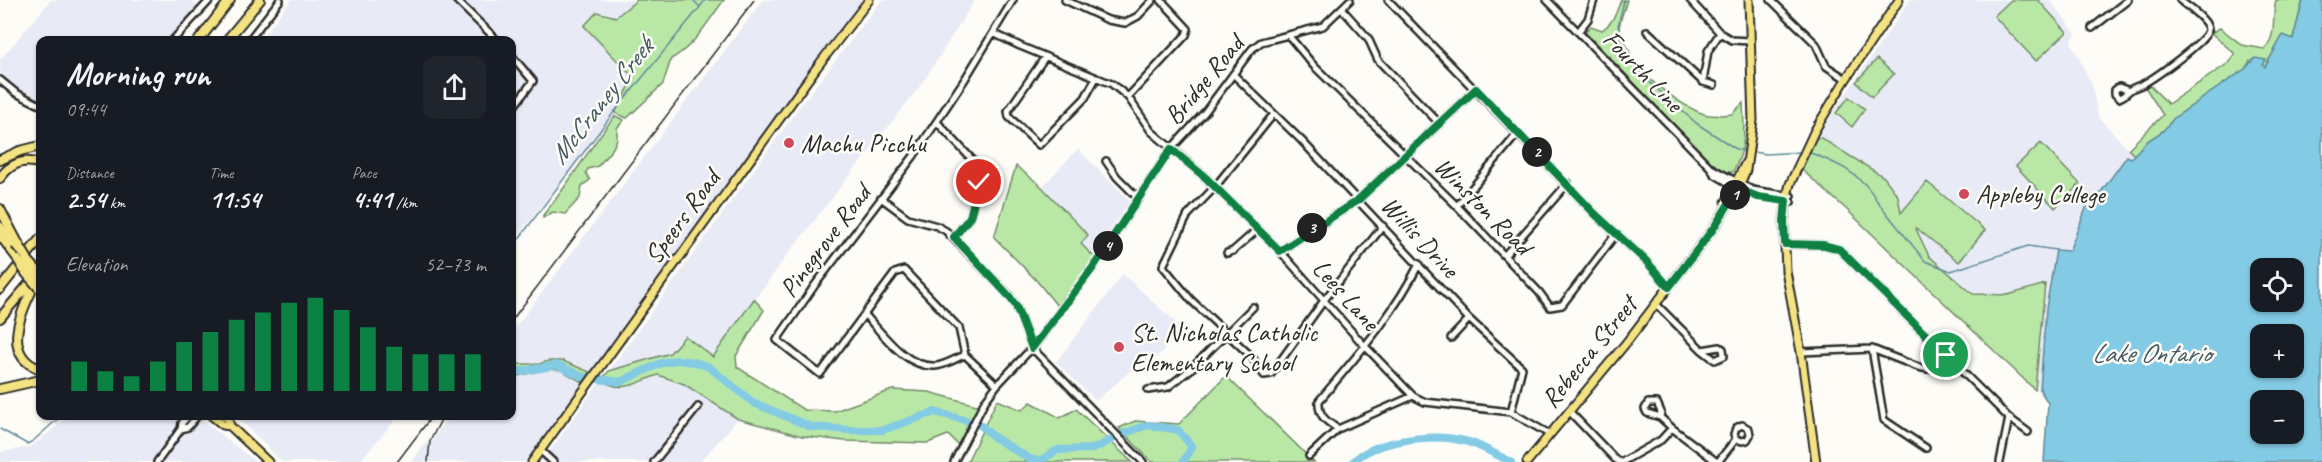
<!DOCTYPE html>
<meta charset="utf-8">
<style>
:root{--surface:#171b24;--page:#20242c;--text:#f1f3f6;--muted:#9ea1a6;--accent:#0b8043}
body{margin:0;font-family:Caveat,sans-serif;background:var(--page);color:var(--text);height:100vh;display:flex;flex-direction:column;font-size:22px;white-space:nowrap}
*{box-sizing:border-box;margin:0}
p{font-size:20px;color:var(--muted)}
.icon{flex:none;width:33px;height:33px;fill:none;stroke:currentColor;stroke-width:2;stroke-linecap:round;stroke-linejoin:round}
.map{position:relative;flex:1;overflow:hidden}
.drawer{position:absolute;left:36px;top:36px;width:480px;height:384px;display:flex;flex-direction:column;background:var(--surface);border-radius:12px;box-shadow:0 2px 4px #0004}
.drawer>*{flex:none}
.buttons{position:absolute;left:2250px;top:258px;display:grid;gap:12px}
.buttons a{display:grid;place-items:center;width:54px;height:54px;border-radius:12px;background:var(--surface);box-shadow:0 2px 4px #0004;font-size:30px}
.pin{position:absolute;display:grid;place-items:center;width:51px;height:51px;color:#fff;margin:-26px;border:3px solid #fff;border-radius:50%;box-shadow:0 2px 6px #0007}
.km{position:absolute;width:30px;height:30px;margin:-15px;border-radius:50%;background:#222;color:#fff;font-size:16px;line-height:30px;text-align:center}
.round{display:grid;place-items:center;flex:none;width:63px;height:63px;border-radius:12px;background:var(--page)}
.summary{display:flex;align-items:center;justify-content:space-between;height:102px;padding:0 30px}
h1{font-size:33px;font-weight:700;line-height:45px}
.metrics{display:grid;grid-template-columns:repeat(3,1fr);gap:9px;height:102px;padding:6px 30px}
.metrics div{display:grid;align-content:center}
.metrics b{font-size:26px;font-weight:700}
.metrics small{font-size:16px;font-weight:400}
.metrics p{font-size:16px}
.chart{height:168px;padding:12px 30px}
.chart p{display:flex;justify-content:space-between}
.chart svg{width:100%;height:108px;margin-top:6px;stroke:var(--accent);stroke-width:6}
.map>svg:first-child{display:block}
.built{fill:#e8ebf6}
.green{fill:#b9e8a6;stroke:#728a68;stroke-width:1.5}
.water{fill:#83cae4;stroke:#608a9a;stroke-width:1.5;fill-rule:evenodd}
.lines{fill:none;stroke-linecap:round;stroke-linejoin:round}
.stream{stroke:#608a9a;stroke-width:1.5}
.river{stroke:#83cae4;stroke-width:8}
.minor-casing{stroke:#2b2b2b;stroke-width:10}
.major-casing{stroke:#2b2b2b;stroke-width:11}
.highway-casing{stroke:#2b2b2b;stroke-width:12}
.minor{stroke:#fdfcf7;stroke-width:5}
.major{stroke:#f4e382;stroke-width:7}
.highway{stroke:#f4e382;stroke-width:8}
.rail{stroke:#2b2b2b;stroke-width:1.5}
.major-bridge-casing{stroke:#2b2b2b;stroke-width:11;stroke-linecap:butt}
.highway-bridge-casing{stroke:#2b2b2b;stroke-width:12;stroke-linecap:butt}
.major-bridge{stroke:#f4e382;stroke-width:7}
.highway-bridge{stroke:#f4e382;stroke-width:8}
.route-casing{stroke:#fff;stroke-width:12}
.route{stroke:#0b8043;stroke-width:8}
.poi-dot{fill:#d1495b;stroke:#fdfcf7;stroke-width:2}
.labels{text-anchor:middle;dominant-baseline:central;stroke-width:5;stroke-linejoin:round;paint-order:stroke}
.street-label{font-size:26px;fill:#2b2b2b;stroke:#fdfcf7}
.poi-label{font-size:26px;fill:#2b2b2b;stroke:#fdfcf7;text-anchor:start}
.water-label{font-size:27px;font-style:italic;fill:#455b62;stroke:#fdfcf7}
</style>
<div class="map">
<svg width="2322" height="462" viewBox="0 0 2322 462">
<rect width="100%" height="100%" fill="#fdfcf7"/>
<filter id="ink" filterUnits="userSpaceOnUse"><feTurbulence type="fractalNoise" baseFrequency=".0167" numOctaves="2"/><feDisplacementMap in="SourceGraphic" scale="12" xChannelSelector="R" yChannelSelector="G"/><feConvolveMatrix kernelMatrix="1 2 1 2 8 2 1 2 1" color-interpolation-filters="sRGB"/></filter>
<g filter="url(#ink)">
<path class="built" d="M51,0H191L198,7L168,40H40V101L14,86L0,74V60Z
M291,0H637L616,17L584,26L634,78L615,113L512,243V40H260Z
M763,0H864L809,69L590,372L563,361L512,364V332Z
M882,0H975L921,85L788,254L713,357L685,336L670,353L609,371L798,109Z
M1910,0H2050L2076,34L2071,42L2092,85L2098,117L2134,155L2131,158L2127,156L2093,203L2089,201L2046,308L2040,390H2035L1846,209L1800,168L1816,138Z
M1078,149L1130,201L1095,258L1080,243L1088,236L1042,187Z
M1123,274L1185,331L1142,371L1137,365L1096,401L1056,362Z
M550,369L561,370L582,382L526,462H412L428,439L432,440L449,416H512V377Z
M657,375L684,384L738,419L700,462H542L601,380L611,387L620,389Z
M69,416H197L256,462H0V452L31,447Z
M236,416H399L359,462H282Z"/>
<path class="green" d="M637,0H724C708,21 695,46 671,59L663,84L627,118L615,113L634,78L584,26L597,12L616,17Z
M1621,0H1627C1625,9 1618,22 1619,32C1621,63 1676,104 1704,114C1712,117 1722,115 1732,114L1743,103C1744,131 1747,147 1733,172H1726L1709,161L1585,32L1591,26L1602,30C1614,22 1616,13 1621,0Z
M2011,0H2038L2067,32L2036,61L1994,16Z
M2276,0H2303L2293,39L2283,35L2265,67L2250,61L2245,69L2174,118L2163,131L2146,142L2134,155L2128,149L2163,115L2145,87L2149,84L2168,104L2230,62L2235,54L2211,33L2220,28L2242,45L2264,49C2278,36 2271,16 2276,0Z
M1877,59L1894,74L1872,97L1856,82Z
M1849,97L1865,109L1852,127L1836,113Z
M615,116L624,120L617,128V139L613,148L598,166L588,169L586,173L590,180L582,186L580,198L565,214L553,212L543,218V215C570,184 589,147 615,116Z
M1816,138H1821L1884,177L1898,196L1901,213L1927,182L1985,230L1959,262L1915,227L1929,256L1973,294L2008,295L2045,284L2035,390L1846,209L1800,168Z
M2041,143L2080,184L2055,208L2016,166Z
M1016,166L1039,184L1088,235L1081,244L1095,258L1058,307L1037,281L994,237Z
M754,299L764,310L736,356L737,367L804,410L835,411L892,390L929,392L980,406L959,446L948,435L928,443L845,441L802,436L738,419L684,384L658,375C635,383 623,394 601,380L609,371L670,353L685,336L713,357Z
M548,361H563L590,372L582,382L561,370L550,369L512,377V364H539Z
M1226,376L1314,462H1152L1119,428L1135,421L1179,424Z
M997,400L1022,410L1031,402L1060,418L1076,409L1132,462H967Z"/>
<path class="water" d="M2303,0H2322V462H2044L2048,403L2040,390L2046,308L2056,250L2069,251L2089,201L2093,203L2127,156L2131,158L2146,142L2163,131L2174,118L2245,69L2255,58L2266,60L2263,65L2265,67L2283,35L2293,39ZM2294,268V302H2260V268ZM2260,334H2294V368H2260ZM2260,400H2294V434H2260Z"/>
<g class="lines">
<path class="stream" d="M1624,0L1618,26L1639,73L1696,123L1736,149L1745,151
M700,7L705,0
M1753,152L1766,154L1801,152
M1808,152C1836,163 1862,173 1877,201L1925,261L1951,271L2028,246L2056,250
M512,248L611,116L700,7L693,0
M0,429L27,444L33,441L61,416"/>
<path class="river" d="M512,373L557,365L583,377L620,382L661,363L676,360L695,362L709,367L754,403L811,427L849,430H883L935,412L979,424L995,438L1030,459L1039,461L1058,450L1093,449L1125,433L1148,425L1178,430L1192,447L1183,462
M1353,462C1374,440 1431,434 1460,440C1478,443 1494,454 1511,462"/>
<g class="minor-casing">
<path id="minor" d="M456,0L497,40
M1065,0L1108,20L1125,23L1138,16L1153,0
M1388,0L1595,214L1646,261L1669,287
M1547,0L1711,168L1714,174L1746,193L1791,202
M1690,0L1720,33L1732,40L1750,41
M1771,0L1816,44L1826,66L1846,79
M1342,9L1368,38L1378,60L1439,123
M2092,28L2128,0
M1647,31L1703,82L1714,85
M1578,32L1588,19L1594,0
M993,33L1020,46L1112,84L1128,97L1151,131L1206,178L1280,251L1361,342L1413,396L1425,402L1511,412L1549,434
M1289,36L1314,66L1457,206L1539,292L1550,307L1562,305L1616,234
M173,40L210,0
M249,40L280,0
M512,56L533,81L512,109
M1045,57L1008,111L1009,117L1039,145L1085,98L1096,78
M1233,74L1301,140L1469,319L1522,368L1511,412
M0,80L16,93L40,105
M1703,82L1708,51L1720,33
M2129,91L2119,87L2115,90V94L2119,98C2125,96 2126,93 2130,90C2134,87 2139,86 2143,84C2154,78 2207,41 2208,30C2208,19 2187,7 2180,0
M1128,97L1186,35L1188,29L1161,0
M1273,115L1214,188L1188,215L1163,266L1191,300L1252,357L1264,375L1271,374L1325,299L1383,226
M937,122L980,168L979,181L970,217L954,237
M1106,161L1117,177L1139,199
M1711,168L1752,190L1791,196
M881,198L908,218L937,226L946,231L1009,295L1016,306L1032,348L1143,462
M1457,206L1518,133
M1785,244L1824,245L1839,249L2009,418L2028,432
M1280,251L1358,200L1476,89
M1227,253L1233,251L1258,229
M1505,255L1568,183
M1656,304L1702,350L1715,360L1724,356L1723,349L1720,347L1702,350
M865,315C883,334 906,368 935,366C944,366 956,358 965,355
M1451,338L1469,319
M1872,349L1884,420L1926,448
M1801,352L1872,349L1918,367L1928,369L1946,355
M997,385L965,355L959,328L904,270L895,273L820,374L777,340L815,285L913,157L965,79L1013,0
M1148,390L1168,387L1191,369L1253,307
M1569,411L1615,459L1620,462
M1660,417L1661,412L1657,403H1648L1645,409L1647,413L1660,417L1672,428L1717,462
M181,429L188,427L197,416
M1338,429C1326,421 1318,416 1319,401C1356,357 1393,316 1419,264
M540,450L553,462
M1309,456L1338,429L1413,396
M157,462L181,429L182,423L188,416
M654,462L698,407
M954,462L985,401L997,385L1032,348L1092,269L1171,149L1205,112L1252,49L1261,42L1323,26L1350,0
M1622,462L1661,440L1672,428
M1718,462L1736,439L1734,434L1736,428L1742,425L1749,429L1750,435L1747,440L1742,441L1736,439
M2000,462L2009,418"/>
</g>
<g class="major-casing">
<path id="major" d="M1726,202L1746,162
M0,226L15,245
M0,236L18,260
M212,416L223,425L230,426L268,462
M224,416L228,419L230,426
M532,462L817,67L869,0
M1527,462L1626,343L1713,229L1738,189L1746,170L1753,120L1749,0
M1816,462L1801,352L1786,271L1784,221L1787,196L1790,184L1815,130L1846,79L1899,0"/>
</g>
<g class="highway-casing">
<path id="highway" d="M199,40L230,0
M227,40L260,0
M0,160L20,151L40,146
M0,178C10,164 24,158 40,164
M0,209L18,243
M38,278C21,310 0,355 40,369
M0,289L40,239
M0,318L34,278
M0,389L40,380"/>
</g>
<use href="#minor" class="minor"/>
<use href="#major" class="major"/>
<use href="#highway" class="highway"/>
<path class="rail" d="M512,320L754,0
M397,462L432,416
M428,462L430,441L443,416"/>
<g class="major-bridge-casing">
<path id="major-bridge" d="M15,245L40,273
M22,263L40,281"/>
</g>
<g class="highway-bridge-casing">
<path id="highway-bridge" d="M18,243L27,258
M18,260L26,273L40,289"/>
</g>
<use href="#major-bridge" class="major-bridge"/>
<use href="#highway-bridge" class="highway-bridge"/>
</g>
</g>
<g class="lines" filter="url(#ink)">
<g class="route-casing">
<path id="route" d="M979,182L970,217L954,237L1009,296L1016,306L1032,348L1092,269L1171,149L1206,178L1280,251L1358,200L1476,89L1595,214L1646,261L1669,287L1713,229L1738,189L1758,197L1786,201L1784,221L1785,244L1824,245L1839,249L1946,355"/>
</g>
<use href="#route" class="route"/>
</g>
<g class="poi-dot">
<circle cx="789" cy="143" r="6"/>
<circle cx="1964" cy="194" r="6"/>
<circle cx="1119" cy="347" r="6"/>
</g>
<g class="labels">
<g class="street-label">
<text transform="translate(1643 71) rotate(46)">Fourth Line</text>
<text transform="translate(1204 80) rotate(-50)">Bridge Road</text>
<text transform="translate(1483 206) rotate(45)">Winston Road</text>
<text transform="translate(682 217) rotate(-54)">Speers Road</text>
<text transform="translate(1420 237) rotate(47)">Willis Drive</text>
<text transform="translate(825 241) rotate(-53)">Pinegrove Road</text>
<text transform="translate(1346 295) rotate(48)">Lees Lane</text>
<text transform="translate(1589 352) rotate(-51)">Rebecca Street</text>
</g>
<g class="poi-label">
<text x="801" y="143">Machu Picchu</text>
<text x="1976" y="194">Appleby College</text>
<text x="1131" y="332">St. Nicholas Catholic<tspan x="1131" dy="30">Elementary School</tspan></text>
</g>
<g class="water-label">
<text transform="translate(601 101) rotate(-52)">McCraney Creek</text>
<text x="2151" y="353">Lake Ontario</text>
</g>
</g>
</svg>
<div class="buttons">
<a><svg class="icon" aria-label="locate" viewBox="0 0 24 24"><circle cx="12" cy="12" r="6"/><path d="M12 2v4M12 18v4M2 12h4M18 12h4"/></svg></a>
<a>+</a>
<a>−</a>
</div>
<div class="pin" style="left:1946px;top:355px;background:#1e9e55"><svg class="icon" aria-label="arrive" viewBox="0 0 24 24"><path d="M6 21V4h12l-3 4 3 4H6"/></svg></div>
<div class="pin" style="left:979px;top:182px;background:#d93025"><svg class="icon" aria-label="check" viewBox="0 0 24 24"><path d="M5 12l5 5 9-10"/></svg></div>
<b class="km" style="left:1735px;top:195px">1</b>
<b class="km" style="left:1537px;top:152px">2</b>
<b class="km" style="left:1312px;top:228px">3</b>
<b class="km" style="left:1108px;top:246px">4</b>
<section class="drawer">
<div class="summary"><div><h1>Morning run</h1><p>09:44</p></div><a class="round"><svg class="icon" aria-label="share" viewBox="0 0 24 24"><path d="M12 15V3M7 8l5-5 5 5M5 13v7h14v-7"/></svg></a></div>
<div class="metrics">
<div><p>Distance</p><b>2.54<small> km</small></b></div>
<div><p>Time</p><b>11:54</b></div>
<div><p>Pace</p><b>4:41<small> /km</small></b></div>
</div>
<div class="chart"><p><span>Elevation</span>52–73 m</p>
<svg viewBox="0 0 160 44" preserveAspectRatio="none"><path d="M5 44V32M15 44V36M25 44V38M35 44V32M45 44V24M55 44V20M65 44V15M75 44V12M85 44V8M95 44V6M105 44V11M115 44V18M125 44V26M135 44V29M145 44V29M155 44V29"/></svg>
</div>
</section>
</div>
